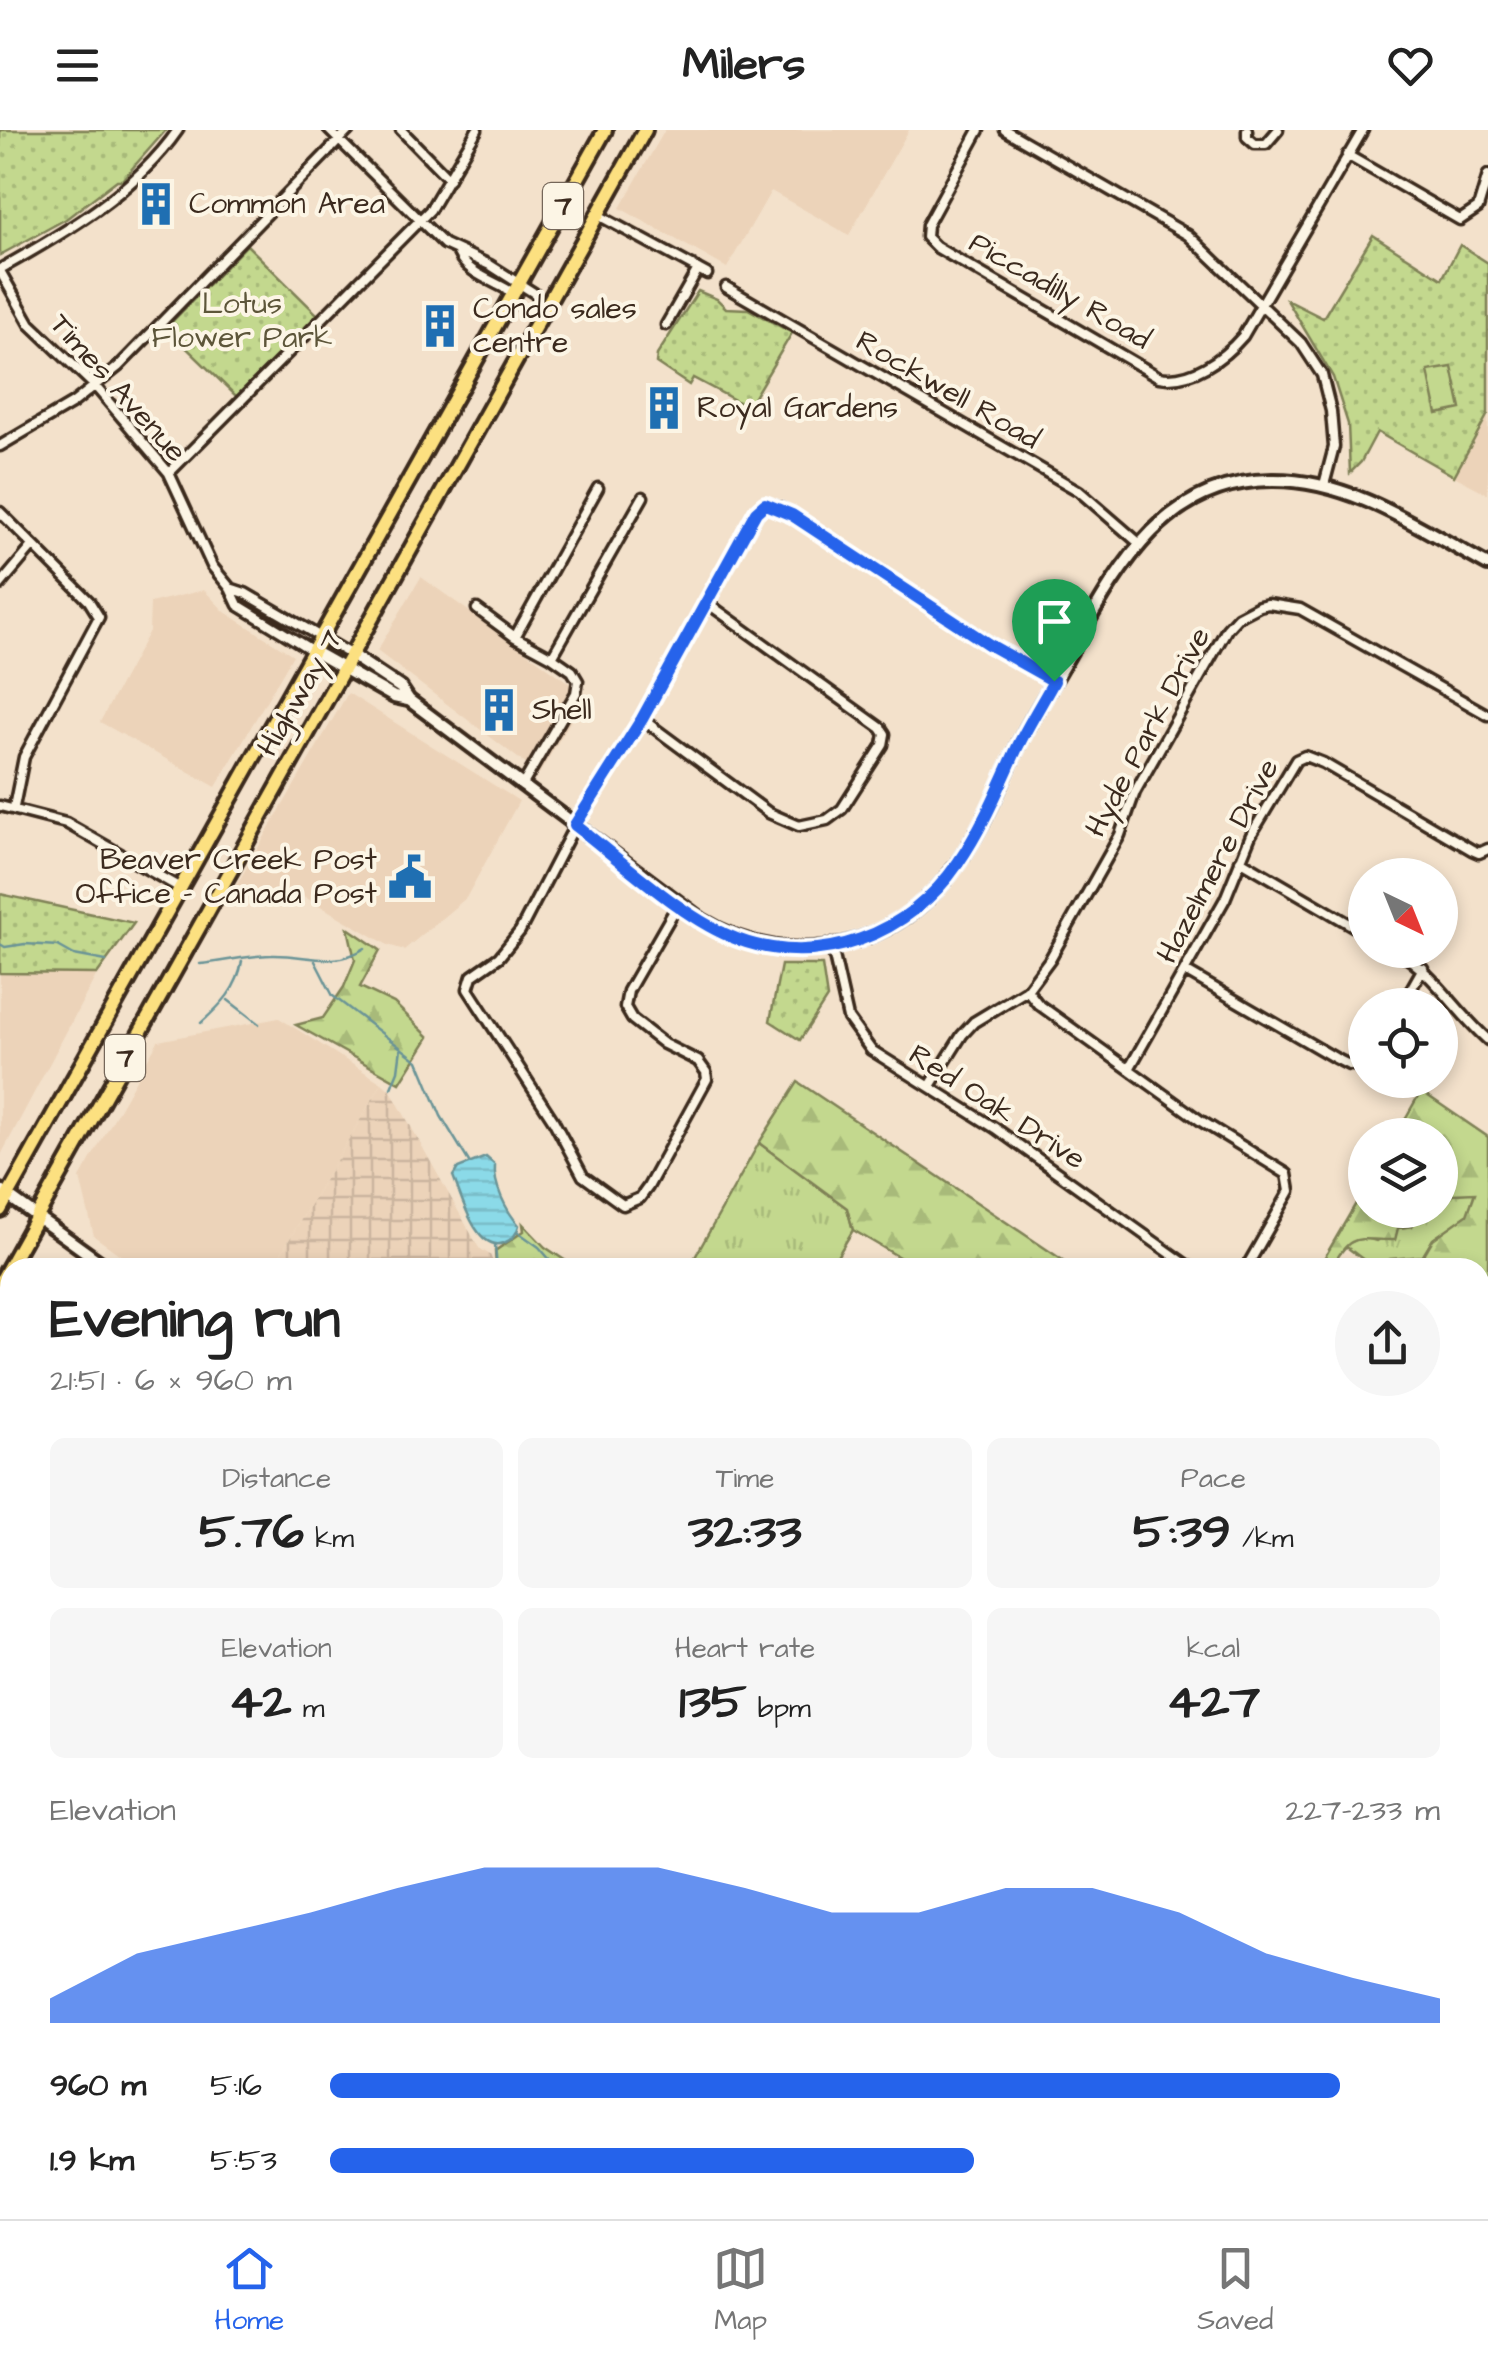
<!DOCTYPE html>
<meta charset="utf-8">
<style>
:root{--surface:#fff;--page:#f6f6f6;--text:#222;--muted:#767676;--line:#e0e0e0;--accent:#2563eb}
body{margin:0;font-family:"Architects Daughter",sans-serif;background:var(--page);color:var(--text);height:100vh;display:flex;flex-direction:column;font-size:38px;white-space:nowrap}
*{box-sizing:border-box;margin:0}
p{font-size:32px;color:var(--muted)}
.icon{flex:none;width:55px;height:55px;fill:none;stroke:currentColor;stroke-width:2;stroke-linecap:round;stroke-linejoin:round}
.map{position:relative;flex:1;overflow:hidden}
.details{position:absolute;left:0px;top:1128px;width:1490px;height:962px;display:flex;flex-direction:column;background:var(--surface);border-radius:30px 30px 0 0;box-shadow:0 5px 15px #0003}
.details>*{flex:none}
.needle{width:65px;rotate:137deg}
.controls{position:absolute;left:1348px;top:728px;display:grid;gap:20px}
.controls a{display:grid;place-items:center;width:110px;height:110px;border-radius:50%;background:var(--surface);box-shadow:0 5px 15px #0003;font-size:50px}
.pin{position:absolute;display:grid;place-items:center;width:85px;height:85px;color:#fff;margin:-102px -42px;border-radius:50% 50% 50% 0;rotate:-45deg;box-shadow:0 0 10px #0007}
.pin .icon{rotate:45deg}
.round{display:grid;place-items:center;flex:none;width:105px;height:105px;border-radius:52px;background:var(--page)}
.headline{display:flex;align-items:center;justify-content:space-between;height:170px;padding:0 50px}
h1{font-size:55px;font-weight:800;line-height:75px}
.metrics{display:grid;grid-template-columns:repeat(3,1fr);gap:15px;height:170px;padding:10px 50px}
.metrics div{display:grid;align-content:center;border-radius:15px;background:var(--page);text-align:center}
.metrics b{font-size:50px;font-weight:800}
.metrics small{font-size:28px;font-weight:400}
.metrics p{font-size:28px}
.chart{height:280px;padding:20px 50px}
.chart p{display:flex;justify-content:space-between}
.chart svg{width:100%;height:180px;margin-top:10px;fill:var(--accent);opacity:.7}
ul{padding:0 50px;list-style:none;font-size:32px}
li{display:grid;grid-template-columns:160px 120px 1fr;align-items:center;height:75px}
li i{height:25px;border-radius:12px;background:var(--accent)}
header{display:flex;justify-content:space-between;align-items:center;height:130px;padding:0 50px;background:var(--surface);font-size:45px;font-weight:800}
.dock{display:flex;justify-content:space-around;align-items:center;height:140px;border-top:2px solid var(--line);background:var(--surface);font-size:28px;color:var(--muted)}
.dock a{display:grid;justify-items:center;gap:5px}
.dock .on{color:var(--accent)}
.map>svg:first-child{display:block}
.built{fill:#ecd3b9}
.industrial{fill:url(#industrial-grid)}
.grass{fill:url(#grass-tufts);stroke:#7f8156;stroke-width:2.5}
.forest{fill:url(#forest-firs);stroke:#7f8156;stroke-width:2.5}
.park{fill:url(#park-dots);stroke:#7f8156;stroke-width:2.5}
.garden{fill:#c3d88e;stroke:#7f8156;stroke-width:2.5}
.water{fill:url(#water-rules);stroke:#6b9497;stroke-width:2.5}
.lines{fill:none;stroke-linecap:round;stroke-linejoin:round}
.stream{stroke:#6b9497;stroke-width:2.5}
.minor-casing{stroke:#3b2a1e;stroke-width:15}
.tertiary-casing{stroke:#3b2a1e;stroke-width:18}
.secondary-casing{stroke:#3b2a1e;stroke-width:19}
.primary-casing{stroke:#3b2a1e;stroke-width:20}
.minor{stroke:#fcf5e5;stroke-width:8}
.tertiary{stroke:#fcf5e5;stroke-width:10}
.secondary{stroke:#fcf5e5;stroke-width:11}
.primary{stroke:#fce080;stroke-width:12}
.route-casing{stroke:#fff;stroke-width:20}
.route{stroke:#2563eb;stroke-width:12}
.labels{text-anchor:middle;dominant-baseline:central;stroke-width:8;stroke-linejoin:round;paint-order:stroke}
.shield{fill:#fcf5e5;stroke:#75675a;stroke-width:2.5}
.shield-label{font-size:28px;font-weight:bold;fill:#3b2a1e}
.poi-label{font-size:30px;fill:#3b2a1e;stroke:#fcf5e5;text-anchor:start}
.street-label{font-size:30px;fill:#3b2a1e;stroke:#fcf5e5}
.park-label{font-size:30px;fill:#5d563a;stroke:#fcf5e5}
</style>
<header><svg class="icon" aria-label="menu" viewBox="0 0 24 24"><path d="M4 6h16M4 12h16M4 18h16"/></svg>Milers<svg class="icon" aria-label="heart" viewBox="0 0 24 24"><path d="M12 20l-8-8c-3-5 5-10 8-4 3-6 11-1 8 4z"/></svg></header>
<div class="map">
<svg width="1488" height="2089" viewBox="0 0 1488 2089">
<defs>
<pattern id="industrial-grid" width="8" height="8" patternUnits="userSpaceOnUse" patternTransform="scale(2.5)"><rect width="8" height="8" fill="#ecd3b9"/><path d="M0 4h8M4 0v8" fill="none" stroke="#cbb59f"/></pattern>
<pattern id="grass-tufts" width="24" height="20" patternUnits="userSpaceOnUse" patternTransform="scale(2.5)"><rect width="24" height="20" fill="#c3d88e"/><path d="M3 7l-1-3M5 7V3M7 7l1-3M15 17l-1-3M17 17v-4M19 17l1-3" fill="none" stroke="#a8ba7a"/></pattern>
<pattern id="forest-firs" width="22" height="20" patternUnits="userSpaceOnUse" patternTransform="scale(2.5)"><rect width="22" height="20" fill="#c3d88e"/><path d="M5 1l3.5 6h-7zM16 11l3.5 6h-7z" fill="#a8ba7a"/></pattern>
<pattern id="park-dots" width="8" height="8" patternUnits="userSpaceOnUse" patternTransform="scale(2.5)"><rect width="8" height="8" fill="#c3d88e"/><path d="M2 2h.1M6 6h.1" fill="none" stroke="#a8ba7a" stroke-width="1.8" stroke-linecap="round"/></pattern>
<pattern id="water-rules" width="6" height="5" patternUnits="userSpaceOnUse" patternTransform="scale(2.5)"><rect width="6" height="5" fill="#8bdae8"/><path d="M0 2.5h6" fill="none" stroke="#79bbc7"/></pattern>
</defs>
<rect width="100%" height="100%" fill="#f3e1cb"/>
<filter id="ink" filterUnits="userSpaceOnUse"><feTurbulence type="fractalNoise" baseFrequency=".01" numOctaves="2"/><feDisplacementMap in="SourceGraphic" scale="20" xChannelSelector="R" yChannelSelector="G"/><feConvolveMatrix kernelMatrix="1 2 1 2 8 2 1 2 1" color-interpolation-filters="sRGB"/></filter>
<g filter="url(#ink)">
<path class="built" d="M665,0H909L849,105L771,61L727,138L620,78Z
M1488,284V364L1454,346Z
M421,447L586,565L539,644L377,521Z
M204,460L225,482L293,525L216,657L100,592L149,501L150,473Z
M348,563L519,671L466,768L404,820L388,815L303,766L233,761Z
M0,843L97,844L0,1027Z
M279,888L382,953L273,1137H137L94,1106L80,1048L158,911Z
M10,1177V1618L0,1624V1194Z
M0,1729L10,1737V1859L0,1853Z
M238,2080H375L370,2089H233Z"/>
<path class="industrial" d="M382,953L391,961L479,1118L490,1125L496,1137H273Z
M1480,1217L1488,1223V1565L1480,1558Z
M1480,1595L1488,1600V2089H1085L1088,2080H1480Z
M10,2053V2080H174L189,2089H0V2069Z
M570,2080H1049L1036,2089H582Z"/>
<path class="grass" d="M759,1013L847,1078L853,1100L831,1137L689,1138Z
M1440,1059L1452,1064L1475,1062L1468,1085L1433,1109L1423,1126L1392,1130L1399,1137H1373L1344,1115L1363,1107L1376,1111L1398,1098L1412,1096L1420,1080H1440Z"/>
<path class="forest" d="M348,798L380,820L360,857L394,873L429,907L400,953L296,895L323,888L344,857L355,830Z
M798,952L1073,1137H916L853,1100L847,1078L759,1013Z
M1421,961L1488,1007V1183L1480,1185V1138L1399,1137L1391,1129L1423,1126L1433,1109L1467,1085L1475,1063L1452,1064L1440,1059V1005H1396Z
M1365,1058V1080H1420L1412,1096L1398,1098L1395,1110C1357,1111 1352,1100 1332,1137H1319Z
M523,1094L545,1117L575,1137H496L495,1121L524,1101Z"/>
<path class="park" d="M0,0H166L122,50H117L66,89L0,125Z
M1373,105L1442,149L1460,115L1488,133V284L1454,346L1377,302L1361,332L1350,343L1348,294L1333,247L1287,170L1323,188Z
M247,115L318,185L237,267L166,198Z
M698,161L717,169L726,178L748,179L792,203L748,277L693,248L689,255L656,233L657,225Z
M0,764L134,793L97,844L0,843Z
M781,835H822L827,868L800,910L770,891Z"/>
<path class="garden" d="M1452,237L1461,279L1437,284L1428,241Z"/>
<path class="water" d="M486,1027L495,1035C493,1054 506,1081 519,1095C517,1104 513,1109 504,1113C476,1123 461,1065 453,1046L458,1038Z"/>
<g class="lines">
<path class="stream" d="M0,814L5,817L25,814L58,816L74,825L106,831
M315,831L333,866L418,931L441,986L469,1032
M200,834C224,832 248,825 272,825C307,824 333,839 365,818
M228,870L259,894
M201,893C221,875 238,858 242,831
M391,958L398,941L401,918
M518,1102L539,1117L557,1138
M495,1115L497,1138"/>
<g class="minor-casing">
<path id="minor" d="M329,0L444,114L490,135L534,163
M401,0L449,49
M979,0L927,95L926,107L936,117L1159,247C1191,253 1224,228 1243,206L1363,0
M1005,0L1188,105L1301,213L1322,245L1331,281L1334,317L1324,355
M1247,0V7L1255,14H1266L1278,0
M1347,25L1460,90L1478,78L1488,45
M598,85L707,144
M458,123C467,144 495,151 513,163
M0,139C65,103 135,62 178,0
M0,141L30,194L95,256L169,343L212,436L230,458L238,475L313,521
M726,157L1079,361L1139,413
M666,195L698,139
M0,316L73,273L118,237L349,0
M169,343L430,80L477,0
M0,382L89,471L99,487L24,627L14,677
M0,455L32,417
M230,458L245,463L350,524
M477,479L515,507L552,527
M515,507L598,358
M642,589L769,683L799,696L827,690L842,679L883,615L885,604L881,598L706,472
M522,656L576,563L578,551L572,541L552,527L643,367
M0,676L66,693L182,759
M1240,730L1365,803
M678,774L628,861L625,877L632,889L664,914L698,931L706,942L707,949L648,1057L640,1068L623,1075L583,1046L553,990L468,859L472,846L499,827L520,801L575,695L642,589L757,382L765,374L780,378L988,513L1055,551
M832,817L848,888L871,920L995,998L1191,1138
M1395,820C1434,842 1455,881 1488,910
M1185,841L1335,928L1349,935H1365
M1027,860L1038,874L1201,991L1287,1044L1290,1061L1246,1138
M1402,875L1423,838
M1129,939L1225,769L1251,705L1296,630L1305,626L1323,633L1472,720L1479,723L1488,719
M930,956L962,905L974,892L1027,860L1050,829L1120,705L1135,662L1227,499L1238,487L1259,476L1268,474L1300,479L1488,585
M207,2089L212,2080
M1058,2089L1071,2080"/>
</g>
<g class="tertiary-casing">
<path id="tertiary" d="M313,521L394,567L408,570
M350,524L401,558L409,570L702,790C740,813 781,823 825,817C934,803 977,712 1015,622C1029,590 1050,560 1067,529C1115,445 1160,351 1272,350C1351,349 1421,399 1488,435
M0,1060L108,1138
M1480,1577L1488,1583"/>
</g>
<g class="secondary-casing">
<path id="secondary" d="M0,1689L10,1696
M525,2080L537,2089"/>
</g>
<g class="primary-casing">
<path id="primary" d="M0,1080L605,0
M0,1153L645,0"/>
</g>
<use href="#minor" class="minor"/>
<use href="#tertiary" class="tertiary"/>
<use href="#secondary" class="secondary"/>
<use href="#primary" class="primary"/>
</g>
</g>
<g class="lines" filter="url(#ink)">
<g class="route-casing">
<path id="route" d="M765,374L792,385L988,514L1054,551C1042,573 1028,595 1017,618C999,657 983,697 958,733C910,804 820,840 737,809C684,790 621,730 575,695L642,589L756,382Z"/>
</g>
<use href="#route" class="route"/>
</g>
<defs>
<g id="building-bare" transform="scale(3.45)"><path d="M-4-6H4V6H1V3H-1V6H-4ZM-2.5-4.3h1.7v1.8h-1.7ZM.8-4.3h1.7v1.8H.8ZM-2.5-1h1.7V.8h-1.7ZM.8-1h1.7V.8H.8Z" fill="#1f6fb2" stroke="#fcf5e5" stroke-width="2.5" paint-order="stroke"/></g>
<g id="civic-bare" transform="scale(3.45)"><path d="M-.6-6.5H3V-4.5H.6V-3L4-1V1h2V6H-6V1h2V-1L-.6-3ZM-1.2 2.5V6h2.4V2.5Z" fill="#1f6fb2" stroke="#fcf5e5" stroke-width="2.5" paint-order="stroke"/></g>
</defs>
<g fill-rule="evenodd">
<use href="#building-bare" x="156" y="74"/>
<use href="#building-bare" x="440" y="196"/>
<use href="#building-bare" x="664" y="278"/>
<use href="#building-bare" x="499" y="580"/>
<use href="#civic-bare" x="410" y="747"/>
</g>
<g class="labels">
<g class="shield">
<rect x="543" y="53" width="40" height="46" rx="8"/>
<rect x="105" y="905" width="40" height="46" rx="8"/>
</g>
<g class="shield-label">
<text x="563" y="76">7</text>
<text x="125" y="928">7</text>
</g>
<g class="poi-label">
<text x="189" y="74">Common Area</text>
<text x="473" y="179">Condo sales<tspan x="473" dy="34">centre</tspan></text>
<text x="697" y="278">Royal Gardens</text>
<text x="532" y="580">Shell</text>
<text x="377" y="730" text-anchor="end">Beaver Creek Post<tspan x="377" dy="34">Office - Canada Post</tspan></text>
</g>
<g class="street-label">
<text transform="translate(1060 161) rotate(30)">Piccadilly Road</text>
<text transform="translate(118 258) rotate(48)">Times Avenue</text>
<text transform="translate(948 260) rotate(30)">Rockwell Road</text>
<text transform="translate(300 563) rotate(-60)">Highway 7</text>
<text transform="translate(1148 602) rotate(-62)">Hyde Park Drive</text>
<text transform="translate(1218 731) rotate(-62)">Hazelmere Drive</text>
<text transform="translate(997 977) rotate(33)">Red Oak Drive</text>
</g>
<g class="park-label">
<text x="242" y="174">Lotus<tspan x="242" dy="34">Flower Park</tspan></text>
</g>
</g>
</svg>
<div class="controls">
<a><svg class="needle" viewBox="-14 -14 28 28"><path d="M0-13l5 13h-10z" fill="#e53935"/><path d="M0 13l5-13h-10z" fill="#767676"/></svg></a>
<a><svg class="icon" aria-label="locate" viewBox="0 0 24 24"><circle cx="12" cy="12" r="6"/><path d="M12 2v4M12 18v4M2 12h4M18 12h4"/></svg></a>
<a><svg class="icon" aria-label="layers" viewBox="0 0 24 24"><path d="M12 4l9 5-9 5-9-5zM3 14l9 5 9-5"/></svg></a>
</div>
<div class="pin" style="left:1054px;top:551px;background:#1e9e55"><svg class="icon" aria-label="arrive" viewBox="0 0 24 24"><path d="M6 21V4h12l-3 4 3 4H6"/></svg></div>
<section class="details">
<div class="headline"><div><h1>Evening run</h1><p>21:51 · 6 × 960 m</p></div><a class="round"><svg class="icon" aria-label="share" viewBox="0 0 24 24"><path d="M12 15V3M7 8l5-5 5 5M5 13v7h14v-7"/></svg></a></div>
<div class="metrics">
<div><p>Distance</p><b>5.76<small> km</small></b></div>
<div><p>Time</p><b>32:33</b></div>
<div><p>Pace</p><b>5:39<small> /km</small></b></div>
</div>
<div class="metrics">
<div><p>Elevation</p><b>42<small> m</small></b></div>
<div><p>Heart rate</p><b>135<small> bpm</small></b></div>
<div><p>kcal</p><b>427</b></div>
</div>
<div class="chart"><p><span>Elevation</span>227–233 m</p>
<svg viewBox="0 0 160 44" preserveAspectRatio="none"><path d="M0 44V38L10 27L20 22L30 17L40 11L50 6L60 6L70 6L80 11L90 17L100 17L110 11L120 11L130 17L140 27L150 33L160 38V44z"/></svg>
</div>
<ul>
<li><b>960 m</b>5:16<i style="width:91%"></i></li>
<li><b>1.9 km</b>5:53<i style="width:58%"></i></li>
</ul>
</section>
</div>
<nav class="dock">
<a class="on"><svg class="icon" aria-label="home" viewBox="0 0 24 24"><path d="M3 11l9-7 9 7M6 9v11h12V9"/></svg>Home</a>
<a><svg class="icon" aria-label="map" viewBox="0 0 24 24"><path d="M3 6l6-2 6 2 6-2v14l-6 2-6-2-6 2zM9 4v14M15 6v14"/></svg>Map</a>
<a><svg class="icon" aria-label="saved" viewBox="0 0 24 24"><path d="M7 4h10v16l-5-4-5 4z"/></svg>Saved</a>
</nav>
